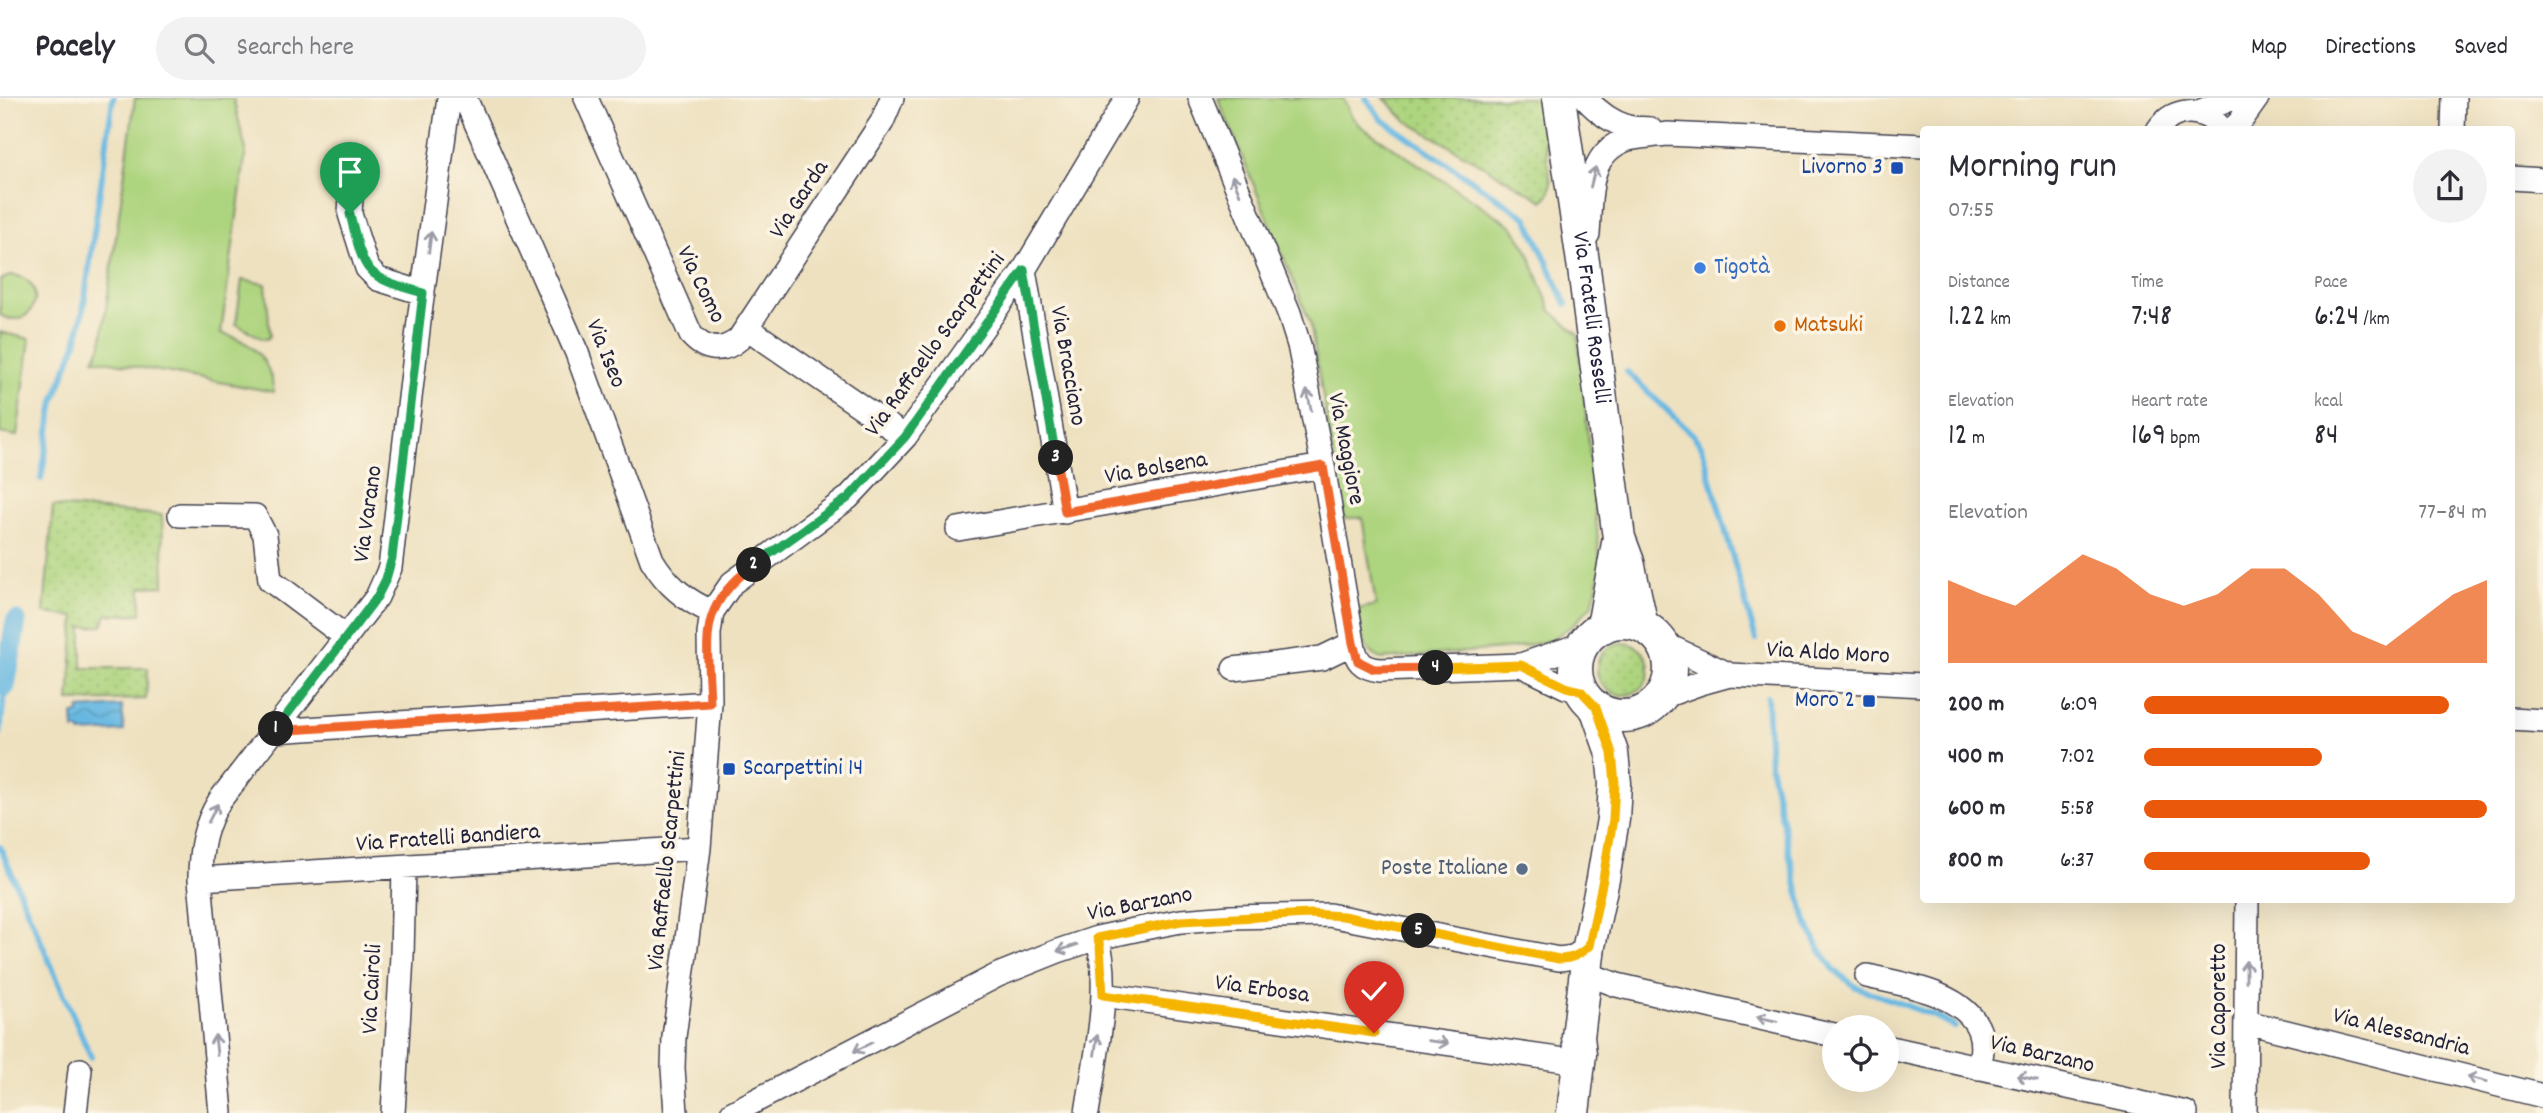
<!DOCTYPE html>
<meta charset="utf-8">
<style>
:root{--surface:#fff;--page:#f2f2f3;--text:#2b2b33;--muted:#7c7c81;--line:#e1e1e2;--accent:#ea580c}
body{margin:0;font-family:Dekko,sans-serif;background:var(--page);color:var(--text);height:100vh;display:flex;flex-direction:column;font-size:26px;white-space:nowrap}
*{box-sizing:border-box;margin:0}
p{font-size:23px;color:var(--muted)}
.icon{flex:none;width:38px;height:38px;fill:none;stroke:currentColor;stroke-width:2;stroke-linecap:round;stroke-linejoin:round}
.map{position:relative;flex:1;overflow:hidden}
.panel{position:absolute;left:1920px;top:28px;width:595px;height:777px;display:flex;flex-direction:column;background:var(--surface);border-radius:7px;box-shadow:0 7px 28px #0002}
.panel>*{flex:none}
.tools{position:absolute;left:1822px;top:917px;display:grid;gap:14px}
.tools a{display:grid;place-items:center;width:77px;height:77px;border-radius:50%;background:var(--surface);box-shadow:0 7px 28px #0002;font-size:35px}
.pin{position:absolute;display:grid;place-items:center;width:60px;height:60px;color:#fff;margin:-72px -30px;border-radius:50% 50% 50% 0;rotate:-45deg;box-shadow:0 0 7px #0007}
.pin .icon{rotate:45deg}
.km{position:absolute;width:35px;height:35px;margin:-18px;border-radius:50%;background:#222;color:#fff;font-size:19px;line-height:35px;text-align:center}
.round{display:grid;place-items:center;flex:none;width:74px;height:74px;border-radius:37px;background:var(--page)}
.head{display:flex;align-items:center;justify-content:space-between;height:119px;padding:0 28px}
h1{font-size:38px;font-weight:600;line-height:52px}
.metrics{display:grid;grid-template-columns:repeat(3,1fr);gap:10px;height:119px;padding:7px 28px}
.metrics div{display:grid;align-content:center}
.metrics b{font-size:30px;font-weight:600}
.metrics small{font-size:19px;font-weight:400}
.metrics p{font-size:19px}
.chart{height:196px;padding:14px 28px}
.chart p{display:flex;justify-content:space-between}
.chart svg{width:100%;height:126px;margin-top:7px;fill:var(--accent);opacity:.7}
ul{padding:0 28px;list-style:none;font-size:23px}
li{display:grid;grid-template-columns:112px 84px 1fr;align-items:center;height:52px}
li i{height:18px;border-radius:9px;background:var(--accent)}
header{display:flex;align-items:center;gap:42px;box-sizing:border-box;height:98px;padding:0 35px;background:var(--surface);border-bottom:2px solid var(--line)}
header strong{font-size:33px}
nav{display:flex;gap:38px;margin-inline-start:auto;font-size:24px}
.search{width:490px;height:63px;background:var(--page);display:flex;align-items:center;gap:18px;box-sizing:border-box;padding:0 24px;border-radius:38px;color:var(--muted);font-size:26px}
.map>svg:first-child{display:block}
.grass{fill:url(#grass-dots);stroke:#687b5c;stroke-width:2}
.park{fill:#add47e;stroke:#687b5c;stroke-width:2}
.water{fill:url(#water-waves);stroke:#446d8e;stroke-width:2}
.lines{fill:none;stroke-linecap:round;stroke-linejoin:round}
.stream{stroke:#66b8e2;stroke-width:6}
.canal{stroke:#66b8e2;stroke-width:21}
.street-casing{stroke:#413f4f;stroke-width:26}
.secondary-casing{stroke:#413f4f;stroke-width:35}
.street{stroke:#fff;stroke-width:23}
.secondary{stroke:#fff;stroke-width:32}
.oneway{stroke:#9c9ca7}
.split-1-casing{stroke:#fff;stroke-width:14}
.split-2-casing{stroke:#fff;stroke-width:14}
.split-3-casing{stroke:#fff;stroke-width:14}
.split-4-casing{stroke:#fff;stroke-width:14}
.split-5-casing{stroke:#fff;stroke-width:14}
.split-6-casing{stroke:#fff;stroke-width:14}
.split-1{stroke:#22a559;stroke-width:9}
.split-2{stroke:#f0652b;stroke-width:9}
.split-3{stroke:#22a559;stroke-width:9}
.split-4{stroke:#f0652b;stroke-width:9}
.split-5{stroke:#f5b400;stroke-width:9}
.split-6{stroke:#f5b400;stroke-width:9}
.transit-dot{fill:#1a4fb4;stroke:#fcf5e5;stroke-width:2.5}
.shop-dot{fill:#3f7fe0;stroke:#fcf5e5;stroke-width:2.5}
.food-dot{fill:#e8710a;stroke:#fcf5e5;stroke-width:2.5}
.service-dot{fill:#5c6f8a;stroke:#fcf5e5;stroke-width:2.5}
.labels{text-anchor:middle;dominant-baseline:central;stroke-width:7;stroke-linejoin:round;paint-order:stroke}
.transit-label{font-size:24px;fill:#164399;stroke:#fcf5e5;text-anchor:end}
.street-label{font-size:24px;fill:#22223b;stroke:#fcf5e5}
.shop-label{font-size:24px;fill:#366cbe;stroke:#fcf5e5;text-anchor:start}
.food-label{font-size:24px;fill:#c56008;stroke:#fcf5e5;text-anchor:start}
.service-label{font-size:24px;fill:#4e5e75;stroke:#fcf5e5;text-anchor:end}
</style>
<header>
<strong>Pacely</strong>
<div class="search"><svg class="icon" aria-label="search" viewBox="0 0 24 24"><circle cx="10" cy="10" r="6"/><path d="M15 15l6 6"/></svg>Search here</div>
<nav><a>Map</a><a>Directions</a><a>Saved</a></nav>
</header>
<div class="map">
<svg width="2543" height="1015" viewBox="0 0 2543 1015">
<defs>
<pattern id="grass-dots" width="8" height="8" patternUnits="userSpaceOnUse" patternTransform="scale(1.75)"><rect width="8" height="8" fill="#add47e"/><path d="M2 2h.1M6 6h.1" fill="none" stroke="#95b66e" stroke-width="1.8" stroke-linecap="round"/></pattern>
<pattern id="water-waves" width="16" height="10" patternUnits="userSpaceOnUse" patternTransform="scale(1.75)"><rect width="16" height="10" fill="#66b8e2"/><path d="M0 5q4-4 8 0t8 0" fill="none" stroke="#5495b8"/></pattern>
</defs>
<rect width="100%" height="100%" fill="#fcf5e5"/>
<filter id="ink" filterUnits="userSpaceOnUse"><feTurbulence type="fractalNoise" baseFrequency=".0143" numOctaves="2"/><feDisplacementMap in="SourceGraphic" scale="14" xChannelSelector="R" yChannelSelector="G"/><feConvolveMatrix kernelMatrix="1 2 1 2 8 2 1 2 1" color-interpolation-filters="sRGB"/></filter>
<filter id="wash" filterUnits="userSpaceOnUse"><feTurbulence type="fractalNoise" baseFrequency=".00686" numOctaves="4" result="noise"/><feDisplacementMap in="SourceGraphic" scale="28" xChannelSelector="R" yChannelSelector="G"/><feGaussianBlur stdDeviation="1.57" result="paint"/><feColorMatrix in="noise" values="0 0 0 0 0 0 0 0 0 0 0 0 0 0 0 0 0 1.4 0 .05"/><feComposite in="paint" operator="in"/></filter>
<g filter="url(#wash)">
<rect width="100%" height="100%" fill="#eee1c0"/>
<path class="grass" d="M1384,0H1539L1551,86L1549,96L1543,103L1405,22Z
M53,408L162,417L164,488L141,489V516L106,517L102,528L82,529V570H148L146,601L69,603L75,519L44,515Z
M1597 571a26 26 0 1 1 52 0a26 26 0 1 1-52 0Z"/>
<path class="park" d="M135,0H233L246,52L221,235C253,243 270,261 274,294L94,261L101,247Z
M1218,0H1343L1351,17L1359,27L1512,128L1527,151L1551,213L1578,236L1601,472L1592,507L1573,527L1549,543L1514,550L1382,561C1360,555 1361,529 1358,511L1376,507L1362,419L1344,421L1310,224Z
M12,177C52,181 35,236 0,217V182Z
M242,182L266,186L270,238L267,241H263L236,226Z
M0,234L30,241L17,338L0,335Z"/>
<path class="water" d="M122,608L124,633L80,635V632H74L73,616L79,615V611Z"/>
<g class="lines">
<path class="stream" d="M1366,0L1381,21L1527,120L1566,206
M1627,274L1693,337L1702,349L1756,542
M41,381L54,303L76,245L83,213L113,0
M1767,599L1770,666L1794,777L1806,823L1819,850L1835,873L1856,889L1935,918L1955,929
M0,636L5,588
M0,749L91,959"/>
<path class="canal" d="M5,588L16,523"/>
</g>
</g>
<g filter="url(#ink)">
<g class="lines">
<g class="street-casing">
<path id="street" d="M465,0L577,255L652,462C667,487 685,502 712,514
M586,0L691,237C705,253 723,255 739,241L882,24L892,0
M1200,0L1289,215L1299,247L1323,368L1353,545C1356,563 1362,570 1380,572L1521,567L1583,546
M1585,0C1597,13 1610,24 1628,29C1635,31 1643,30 1650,31
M2199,14L2233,0
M2158,32C2174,7 2206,9 2222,32
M2231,32L2240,24L2257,0
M2453,32L2454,0
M2511,80L2543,82
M352,81L350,116L367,170L378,181L423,195
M1588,136C1591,100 1585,55 1628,41C1640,38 1654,38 1667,36L1923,48
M1024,172L1065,414
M747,230L905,339
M180,417L255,418L265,437L270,482L346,539
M958,431L1323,368
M1662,545L1730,577
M1521,567L1566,589L1582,593
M1234,571L1322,560L1353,545
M1659,600L1701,585L1730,577L1923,587
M2511,621L2543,623
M274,633L710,605
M200,781L699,750
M1867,878C1901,886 1964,894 1979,932C1984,944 1982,957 1979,970
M1598,880L1617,887L1834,937
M1103,897L1579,964
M2246,924L2543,998
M1886,949L2186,1015
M75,1015L80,972
M221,1015L200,781C200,751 204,728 220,702L377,499L390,470L420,215L449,0
M393,1015L402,858L404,770
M676,1015L673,970L674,939L699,750L710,605L709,536L712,514L732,485L848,400L905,339L1024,172L1127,0
M732,1015L998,877L1058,853L1097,840L1139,831L1181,823L1230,819L1329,817L1559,861L1574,859L1589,848
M1087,1015C1094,967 1113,886 1097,840
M2245,1015L2247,802"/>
</g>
<g class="secondary-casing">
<g id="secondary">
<path id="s1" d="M1559,0L1584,171L1619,440L1628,464L1642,528"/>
<circle cx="1623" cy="571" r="47"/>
<path d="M1603,529L1618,445"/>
<path d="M1573,1015L1580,956L1578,939L1589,848L1603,781L1613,721L1615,685L1612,655L1596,609"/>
</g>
</g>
<use href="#street" class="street"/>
<use href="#secondary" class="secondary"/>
</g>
<defs><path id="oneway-shaft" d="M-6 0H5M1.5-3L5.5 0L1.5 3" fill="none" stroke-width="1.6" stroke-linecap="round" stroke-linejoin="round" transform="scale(1.75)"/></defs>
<g class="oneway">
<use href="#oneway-shaft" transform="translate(1593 79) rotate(-76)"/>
<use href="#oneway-shaft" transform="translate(1236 87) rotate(-112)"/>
<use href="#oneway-shaft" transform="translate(430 144) rotate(-83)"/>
<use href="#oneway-shaft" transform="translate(1309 302) rotate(-102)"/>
<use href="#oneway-shaft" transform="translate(213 715) rotate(-63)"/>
<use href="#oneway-shaft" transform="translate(1067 850) rotate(161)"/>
<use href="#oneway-shaft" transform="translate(2246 873) rotate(-90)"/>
<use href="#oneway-shaft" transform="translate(1767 921) rotate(-167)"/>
<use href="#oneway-shaft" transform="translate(1438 944) rotate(8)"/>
<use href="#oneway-shaft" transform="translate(216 947) rotate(-96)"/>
<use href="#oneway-shaft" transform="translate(1096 947) rotate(-82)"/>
<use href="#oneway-shaft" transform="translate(863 949) rotate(153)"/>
<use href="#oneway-shaft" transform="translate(2027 980) rotate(-168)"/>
<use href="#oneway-shaft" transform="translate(2477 981) rotate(-166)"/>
</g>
</g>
<g class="lines" filter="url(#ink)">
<g class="split-1-casing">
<path id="split-1" d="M276,631L377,499L386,481L392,460L423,195C364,178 365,177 350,116"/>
</g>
<g class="split-2-casing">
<path id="split-2" d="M276,631L274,633L710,605C708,540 696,510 754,467"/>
</g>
<g class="split-3-casing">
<path id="split-3" d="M754,467L848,400L905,339L1024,172L1056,360"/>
</g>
<g class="split-4-casing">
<path id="split-4" d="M1056,360L1065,414L1323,368L1353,545L1358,563L1374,571L1436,570"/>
</g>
<g class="split-5-casing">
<path id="split-5" d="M1419,833L1559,861C1572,861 1579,857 1589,848L1603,781L1613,721L1615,685L1612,655L1596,609L1581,593L1566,589L1521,567L1436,570"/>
</g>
<g class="split-6-casing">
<path id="split-6" d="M1374,935L1103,897L1100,848L1097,840L1181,823L1310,816L1343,818L1419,833"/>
</g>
<use href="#split-1" class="split-1"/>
<use href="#split-2" class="split-2"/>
<use href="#split-3" class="split-3"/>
<use href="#split-4" class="split-4"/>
<use href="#split-5" class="split-5"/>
<use href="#split-6" class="split-6"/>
</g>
<g class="transit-dot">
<rect x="1890" y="63" width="14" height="14" rx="3.5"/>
<rect x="1862" y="596" width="14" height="14" rx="3.5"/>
<rect x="722" y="664" width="14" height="14" rx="3.5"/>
</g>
<circle class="shop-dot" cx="1700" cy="170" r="7"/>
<circle class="food-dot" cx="1780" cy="228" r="7"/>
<circle class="service-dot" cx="1522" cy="771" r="7"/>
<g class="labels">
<g class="transit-label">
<text x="1883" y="70">Livorno 3</text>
<text x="1855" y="603">Moro 2</text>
<text x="743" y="671" text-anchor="start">Scarpettini 14</text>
</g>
<g class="street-label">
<text transform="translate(800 102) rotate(-57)">Via Garda</text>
<text transform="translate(700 187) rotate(64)">Via Como</text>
<text stroke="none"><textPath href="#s1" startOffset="222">Via Fratelli Rosselli</textPath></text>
<text transform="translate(936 247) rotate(-54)">Via Raffaello Scarpettini</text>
<text transform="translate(605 256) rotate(68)">Via Iseo</text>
<text transform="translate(1067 268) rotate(80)">Via Bracciano</text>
<text transform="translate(1345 351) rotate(79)">Via Maggiore</text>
<text transform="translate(1156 371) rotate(-10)">Via Bolsena</text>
<text transform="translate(369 416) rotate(-82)">Via Varano</text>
<text transform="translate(1828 556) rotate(3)">Via Aldo Moro</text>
<text transform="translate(448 741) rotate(-4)">Via Fratelli Bandiera</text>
<text transform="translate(668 763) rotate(-84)">Via Raffaello Scarpettini</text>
<text transform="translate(1140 807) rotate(-11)">Via Barzano</text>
<text transform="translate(373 891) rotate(-87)">Via Cairoli</text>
<text transform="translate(1262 892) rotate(8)">Via Erbosa</text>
<text transform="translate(2220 908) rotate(-90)">Via Caporetto</text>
<text transform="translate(2401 935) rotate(14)">Via Alessandria</text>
<text transform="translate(2042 957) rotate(13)">Via Barzano</text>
</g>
<g class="shop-label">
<text x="1714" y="170">Tigotà</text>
</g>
<g class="food-label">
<text x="1794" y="228">Matsuki</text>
</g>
<g class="service-label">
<text x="1508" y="771">Poste Italiane</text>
</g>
</g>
</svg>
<div class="tools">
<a><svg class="icon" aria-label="locate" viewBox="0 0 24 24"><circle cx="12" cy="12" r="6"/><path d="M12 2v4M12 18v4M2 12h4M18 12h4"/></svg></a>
</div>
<div class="pin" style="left:350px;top:116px;background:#1e9e55"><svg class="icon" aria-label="arrive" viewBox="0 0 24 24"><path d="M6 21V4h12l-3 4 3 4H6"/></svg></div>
<div class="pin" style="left:1374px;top:935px;background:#d93025"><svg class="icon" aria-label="check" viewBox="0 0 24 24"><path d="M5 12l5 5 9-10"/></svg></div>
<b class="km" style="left:276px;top:631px">1</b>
<b class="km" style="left:754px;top:467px">2</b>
<b class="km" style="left:1056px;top:360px">3</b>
<b class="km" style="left:1436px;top:570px">4</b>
<b class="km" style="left:1419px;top:833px">5</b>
<section class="panel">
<div class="head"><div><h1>Morning run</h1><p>07:55</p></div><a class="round"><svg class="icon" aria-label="share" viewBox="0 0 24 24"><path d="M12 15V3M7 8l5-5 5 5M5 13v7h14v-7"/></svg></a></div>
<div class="metrics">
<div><p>Distance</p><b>1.22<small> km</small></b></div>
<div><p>Time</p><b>7:48</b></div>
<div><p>Pace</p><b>6:24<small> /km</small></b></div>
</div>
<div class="metrics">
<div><p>Elevation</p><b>12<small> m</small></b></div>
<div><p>Heart rate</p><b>169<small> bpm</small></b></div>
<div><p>kcal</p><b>84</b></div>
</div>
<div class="chart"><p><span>Elevation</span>77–84 m</p>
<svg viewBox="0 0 160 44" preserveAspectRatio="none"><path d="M0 44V15L10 20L20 24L30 15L40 6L50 11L60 20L70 24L80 20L90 11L100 11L110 20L120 33L130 38L140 29L150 20L160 15V44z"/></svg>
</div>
<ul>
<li><b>200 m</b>6:09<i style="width:89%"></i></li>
<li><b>400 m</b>7:02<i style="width:52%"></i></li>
<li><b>600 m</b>5:58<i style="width:100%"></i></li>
<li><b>800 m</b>6:37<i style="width:66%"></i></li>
</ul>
</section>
</div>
